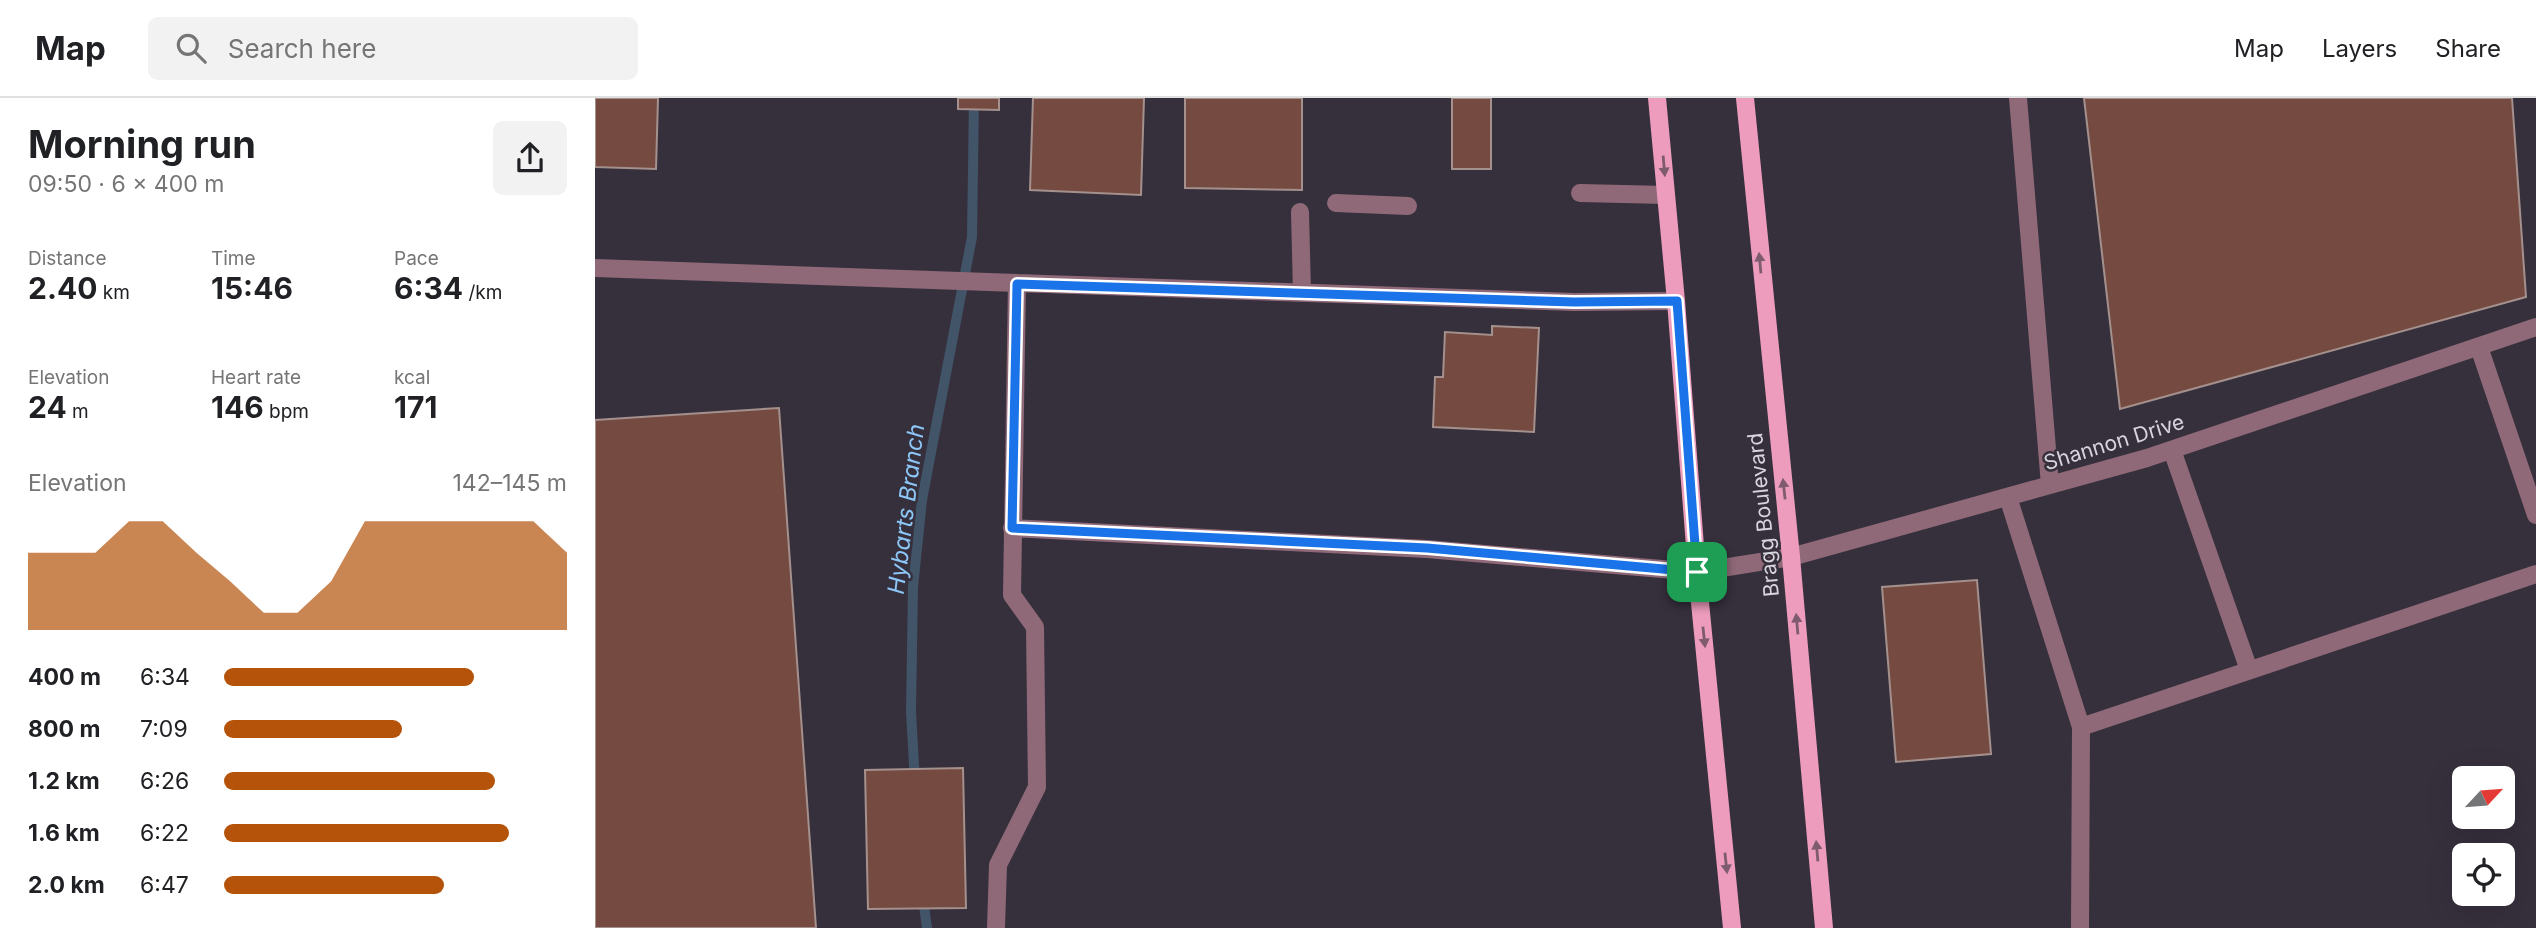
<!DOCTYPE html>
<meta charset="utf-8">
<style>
:root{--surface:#fff;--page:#f2f2f2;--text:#202124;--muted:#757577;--line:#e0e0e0;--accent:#b45309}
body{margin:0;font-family:Inter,sans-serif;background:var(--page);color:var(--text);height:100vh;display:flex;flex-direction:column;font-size:26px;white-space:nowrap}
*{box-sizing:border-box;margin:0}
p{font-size:23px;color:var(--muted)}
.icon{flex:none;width:38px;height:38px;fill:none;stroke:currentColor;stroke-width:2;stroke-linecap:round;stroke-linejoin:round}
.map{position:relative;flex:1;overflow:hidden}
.side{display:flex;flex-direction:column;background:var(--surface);width:595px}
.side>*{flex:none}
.needle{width:46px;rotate:64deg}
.buttons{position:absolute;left:1857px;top:668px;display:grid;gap:14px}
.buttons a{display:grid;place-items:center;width:63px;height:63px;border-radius:10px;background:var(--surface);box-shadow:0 7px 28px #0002;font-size:35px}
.pin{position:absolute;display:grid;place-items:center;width:60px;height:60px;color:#fff;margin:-30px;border-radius:14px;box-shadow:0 4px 10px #0006}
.round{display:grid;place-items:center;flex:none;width:74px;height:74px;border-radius:10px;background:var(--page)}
.headline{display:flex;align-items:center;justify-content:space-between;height:119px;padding:0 28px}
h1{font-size:38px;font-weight:700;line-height:52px}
.figures{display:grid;grid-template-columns:repeat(3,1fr);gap:10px;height:119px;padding:7px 28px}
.figures div{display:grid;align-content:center}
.figures b{font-size:30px;font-weight:700}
.figures small{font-size:19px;font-weight:400}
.figures p{font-size:19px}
.chart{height:196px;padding:14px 28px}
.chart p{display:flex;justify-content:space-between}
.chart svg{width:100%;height:126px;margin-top:7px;fill:var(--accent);opacity:.7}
ul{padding:0 28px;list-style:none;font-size:23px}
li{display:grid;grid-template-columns:112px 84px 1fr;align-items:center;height:52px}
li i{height:18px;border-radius:9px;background:var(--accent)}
header{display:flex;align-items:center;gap:42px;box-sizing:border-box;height:98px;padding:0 35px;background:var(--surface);border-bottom:2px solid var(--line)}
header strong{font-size:33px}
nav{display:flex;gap:38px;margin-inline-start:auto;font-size:24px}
.search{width:490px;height:63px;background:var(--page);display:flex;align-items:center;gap:18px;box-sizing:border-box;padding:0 24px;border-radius:10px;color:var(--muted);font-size:26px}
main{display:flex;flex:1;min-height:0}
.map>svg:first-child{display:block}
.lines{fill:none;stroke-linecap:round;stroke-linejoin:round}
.stream{stroke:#415468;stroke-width:10}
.building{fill:#754a40;stroke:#a4908c;stroke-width:2}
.minor{stroke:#906978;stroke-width:18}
.major{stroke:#ed9cbd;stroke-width:18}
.oneway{fill:#7f5b70}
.route-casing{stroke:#fff;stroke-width:14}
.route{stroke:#1a73e8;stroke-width:9}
.labels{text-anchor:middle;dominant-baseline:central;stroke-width:5;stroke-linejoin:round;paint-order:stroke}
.street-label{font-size:21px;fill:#d8d5de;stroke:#36303d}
.water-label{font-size:23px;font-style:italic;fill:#8dc7f8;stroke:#36303d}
</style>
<header>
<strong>Map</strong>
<div class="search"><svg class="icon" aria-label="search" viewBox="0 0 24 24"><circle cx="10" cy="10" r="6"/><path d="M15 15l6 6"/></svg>Search here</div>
<nav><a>Map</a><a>Layers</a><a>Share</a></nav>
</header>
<main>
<section class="side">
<div class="headline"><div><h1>Morning run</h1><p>09:50 · 6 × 400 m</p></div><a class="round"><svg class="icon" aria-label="share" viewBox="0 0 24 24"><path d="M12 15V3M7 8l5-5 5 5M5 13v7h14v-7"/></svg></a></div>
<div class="figures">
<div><p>Distance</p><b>2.40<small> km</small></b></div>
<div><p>Time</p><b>15:46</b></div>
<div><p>Pace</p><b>6:34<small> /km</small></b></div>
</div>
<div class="figures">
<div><p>Elevation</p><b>24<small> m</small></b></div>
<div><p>Heart rate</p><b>146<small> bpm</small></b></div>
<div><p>kcal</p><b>171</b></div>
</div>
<div class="chart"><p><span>Elevation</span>142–145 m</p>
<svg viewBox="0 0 160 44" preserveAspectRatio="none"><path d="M0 44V17L10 17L20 17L30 6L40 6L50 17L60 27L70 38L80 38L90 27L100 6L110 6L120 6L130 6L140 6L150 6L160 17V44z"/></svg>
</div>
<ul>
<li><b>400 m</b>6:34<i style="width:73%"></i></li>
<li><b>800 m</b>7:09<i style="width:52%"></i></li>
<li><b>1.2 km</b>6:26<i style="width:79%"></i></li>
<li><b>1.6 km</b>6:22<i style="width:83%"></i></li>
<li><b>2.0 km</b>6:47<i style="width:64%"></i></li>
</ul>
</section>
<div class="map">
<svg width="1941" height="830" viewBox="0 0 1941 830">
<rect width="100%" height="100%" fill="#36303d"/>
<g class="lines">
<path class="stream" d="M320,684L316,614L318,489L327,402L377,139L379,0
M328,800L332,830"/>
</g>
<path class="building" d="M0,0H63L61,71L0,69Z
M363,0H404V12L363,11Z
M438,0H549L546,97L435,92Z
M590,0H707V92L590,90Z
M857,0H896V71H857Z
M1489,0H1917L1931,199L1525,311Z
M897,228L944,230L939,334L838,329L840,279H848L850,234L897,237Z
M184,310L221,830H0V322Z
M1382,482L1396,656L1301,664L1287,489Z
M368,670L371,810L273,811L270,672Z"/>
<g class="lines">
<path class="minor" d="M1423,0L1455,387
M985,95L1071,97
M741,105L813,108
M705,114L707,195
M0,170L422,185
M1884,249L1941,417
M1577,352L1654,572
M1413,399L1486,629
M417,430L832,451L1102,474L1196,459L1552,360L1941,229
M401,830L403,767L442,689L440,529L417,497L422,185L979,204L1081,203
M1485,830L1486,629L1941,476"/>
<path class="major" d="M1062,0L1081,203L1102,474L1137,830
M1150,0L1196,459L1229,830"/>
</g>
<defs><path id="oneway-solid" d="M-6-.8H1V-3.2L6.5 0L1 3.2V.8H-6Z" transform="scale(1.75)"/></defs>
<g class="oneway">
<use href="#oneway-solid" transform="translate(1069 68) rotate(85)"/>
<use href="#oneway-solid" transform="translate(1165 165) rotate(-95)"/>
<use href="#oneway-solid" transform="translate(1189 391) rotate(-96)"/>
<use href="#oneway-solid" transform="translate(1202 526) rotate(-95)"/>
<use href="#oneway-solid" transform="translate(1109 539) rotate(84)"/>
<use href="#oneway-solid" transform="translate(1222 753) rotate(-95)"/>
<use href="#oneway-solid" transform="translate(1131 765) rotate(84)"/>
</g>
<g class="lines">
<g class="route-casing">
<path id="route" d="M422,186L979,204L1082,203L1102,474L832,450L417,430Z"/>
</g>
<use href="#route" class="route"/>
</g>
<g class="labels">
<g class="street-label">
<text transform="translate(1519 344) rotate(-17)">Shannon Drive</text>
<text transform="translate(1168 417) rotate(-96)">Bragg Boulevard</text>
</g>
<g class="water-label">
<text transform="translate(311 411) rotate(-83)">Hybarts Branch</text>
</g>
</g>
</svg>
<div class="buttons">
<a><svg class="needle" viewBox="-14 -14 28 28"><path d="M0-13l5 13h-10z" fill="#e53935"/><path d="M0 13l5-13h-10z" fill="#757577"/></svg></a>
<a><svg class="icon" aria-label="locate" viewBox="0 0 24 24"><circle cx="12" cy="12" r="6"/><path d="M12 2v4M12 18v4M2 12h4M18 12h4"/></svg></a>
</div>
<div class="pin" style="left:1102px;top:474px;background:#1e9e55"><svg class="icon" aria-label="arrive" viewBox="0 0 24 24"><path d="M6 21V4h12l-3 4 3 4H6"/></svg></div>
</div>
</main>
